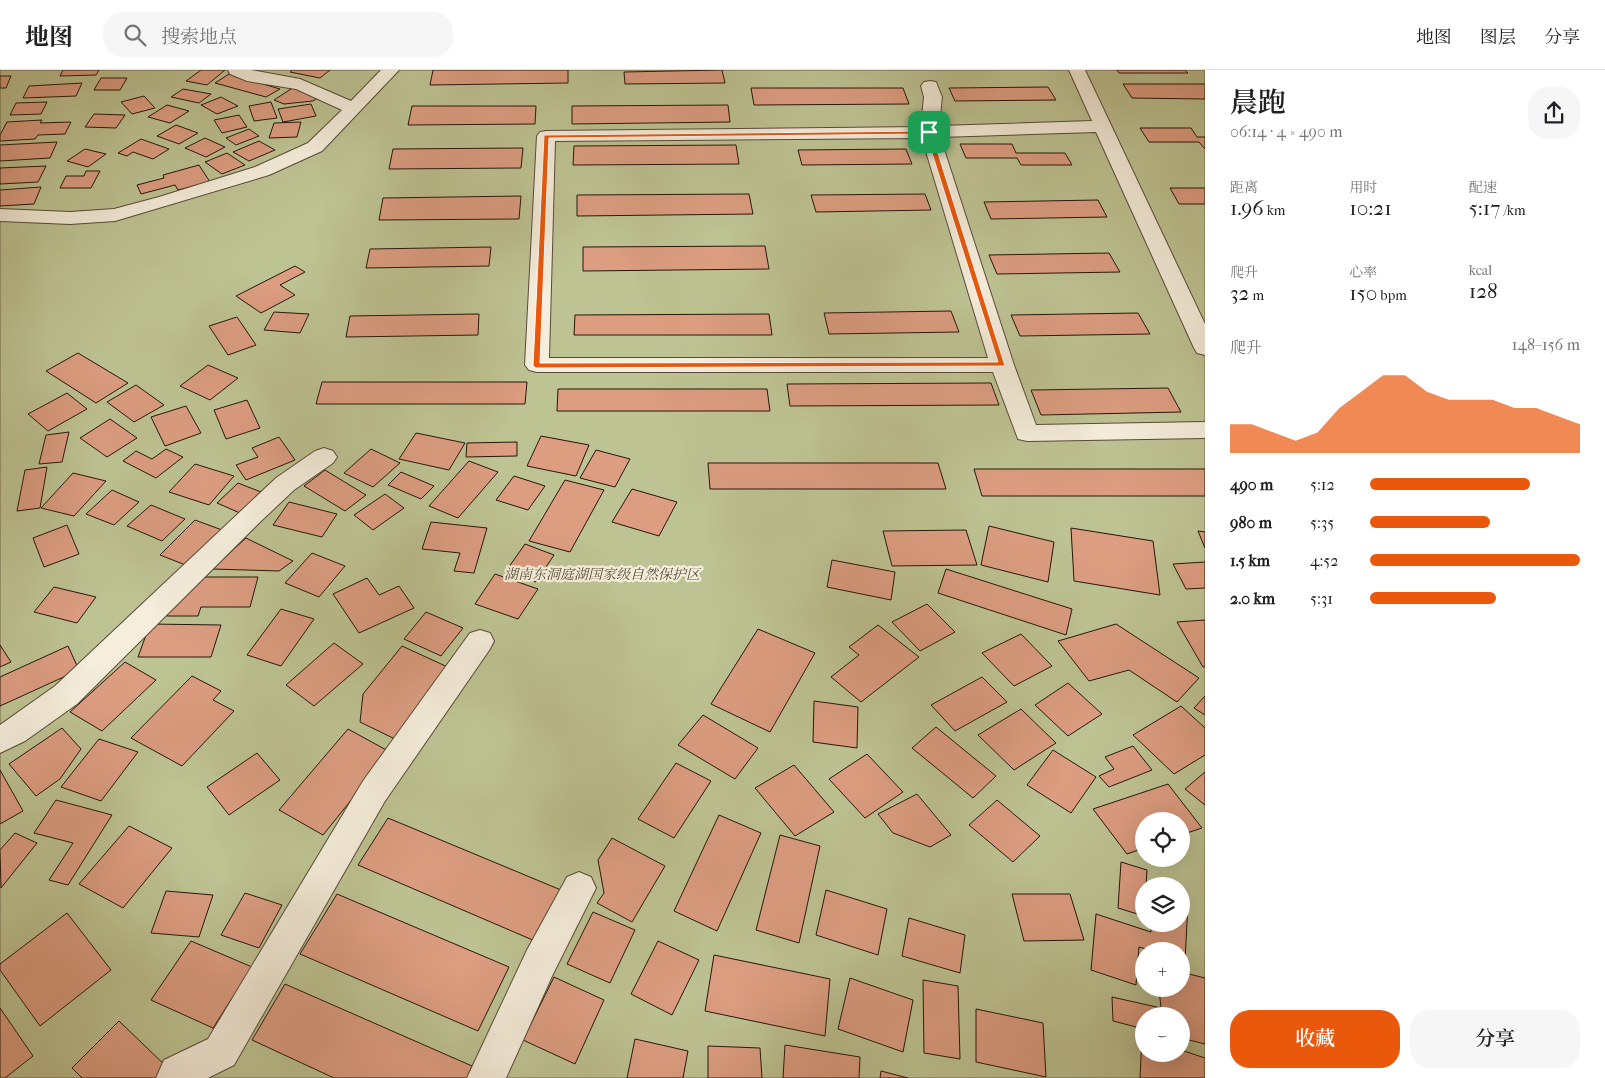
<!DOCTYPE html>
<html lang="zh">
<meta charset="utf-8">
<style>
:root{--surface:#fff;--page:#f6f6f6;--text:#202124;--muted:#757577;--line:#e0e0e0;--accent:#ea580c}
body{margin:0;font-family:"IM FELL French Canon","Noto Serif SC",serif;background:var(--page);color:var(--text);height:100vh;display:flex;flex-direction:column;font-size:19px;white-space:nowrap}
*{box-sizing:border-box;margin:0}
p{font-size:16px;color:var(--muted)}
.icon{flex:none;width:28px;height:28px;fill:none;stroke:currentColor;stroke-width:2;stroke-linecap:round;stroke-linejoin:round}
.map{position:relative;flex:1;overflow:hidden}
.sheet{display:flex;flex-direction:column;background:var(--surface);width:400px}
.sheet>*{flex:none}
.fabs{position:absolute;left:1135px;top:742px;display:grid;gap:10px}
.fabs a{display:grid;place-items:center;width:55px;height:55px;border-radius:50%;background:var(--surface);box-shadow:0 5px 20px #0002;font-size:25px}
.pin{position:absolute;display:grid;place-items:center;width:42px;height:42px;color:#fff;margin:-21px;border-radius:10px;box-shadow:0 2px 8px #0006}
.round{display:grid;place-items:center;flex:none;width:52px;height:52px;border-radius:20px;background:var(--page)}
.summary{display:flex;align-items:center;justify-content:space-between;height:85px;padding:0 25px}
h1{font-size:28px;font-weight:600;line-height:38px}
.metrics{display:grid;grid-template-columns:repeat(3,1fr);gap:8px;height:85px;padding:5px 25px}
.metrics div{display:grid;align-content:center}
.metrics b{font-size:21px;font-weight:600}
.metrics small{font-size:14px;font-weight:400}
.metrics p{font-size:14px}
.chart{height:140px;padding:10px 25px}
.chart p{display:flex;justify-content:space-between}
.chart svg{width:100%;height:90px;margin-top:5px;fill:var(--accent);opacity:.7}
.button{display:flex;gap:10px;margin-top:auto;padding:10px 25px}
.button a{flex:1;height:58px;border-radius:20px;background:var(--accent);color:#fff;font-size:20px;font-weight:600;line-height:58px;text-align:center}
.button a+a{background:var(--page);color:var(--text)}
ul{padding:0 25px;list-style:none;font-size:16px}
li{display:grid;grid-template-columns:80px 60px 1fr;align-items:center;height:38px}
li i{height:12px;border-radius:6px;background:var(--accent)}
header{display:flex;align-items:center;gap:30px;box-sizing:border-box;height:70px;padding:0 25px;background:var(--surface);border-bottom:1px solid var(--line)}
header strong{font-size:24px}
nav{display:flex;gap:28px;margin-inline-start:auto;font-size:18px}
.search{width:350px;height:45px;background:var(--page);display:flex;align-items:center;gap:12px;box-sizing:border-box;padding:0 18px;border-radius:20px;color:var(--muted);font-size:19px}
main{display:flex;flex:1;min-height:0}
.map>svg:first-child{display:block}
.green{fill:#bec393;stroke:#726c4e;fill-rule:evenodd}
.building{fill:#dc9d81;stroke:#251609}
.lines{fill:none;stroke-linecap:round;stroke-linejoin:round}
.street-casing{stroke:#584a39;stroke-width:2}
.street{fill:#f5eedc;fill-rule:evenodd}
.route{fill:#ea580c;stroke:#fff;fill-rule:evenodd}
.labels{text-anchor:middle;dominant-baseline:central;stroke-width:4.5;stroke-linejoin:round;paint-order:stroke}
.park-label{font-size:14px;font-style:italic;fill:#5b5339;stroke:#f5eedc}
</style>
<header>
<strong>地图</strong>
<div class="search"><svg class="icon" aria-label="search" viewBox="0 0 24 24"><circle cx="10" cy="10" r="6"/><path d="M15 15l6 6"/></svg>搜索地点</div>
<nav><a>地图</a><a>图层</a><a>分享</a></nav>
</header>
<main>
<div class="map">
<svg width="1205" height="1008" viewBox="0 0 1205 1008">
<rect width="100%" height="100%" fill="#efe5c9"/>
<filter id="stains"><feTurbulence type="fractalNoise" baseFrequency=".004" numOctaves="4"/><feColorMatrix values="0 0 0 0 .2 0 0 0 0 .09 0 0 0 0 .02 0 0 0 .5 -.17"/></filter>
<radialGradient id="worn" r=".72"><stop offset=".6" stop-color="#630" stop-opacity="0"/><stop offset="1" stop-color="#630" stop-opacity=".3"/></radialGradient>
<path class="green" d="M0,0H1205V1008H0ZM1144,751H1181V789H1144ZM1144,816H1181V854H1144ZM1144,881H1181V919H1144ZM1144,946H1181V984H1144Z"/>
<path class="building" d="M63,0H99L96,5L60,6Z
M201,0H225L207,15L186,11Z
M292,0H330L320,8L290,2Z
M433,0H568V13L430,15Z
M722,0L725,13L625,14L624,2Z
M1117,0H1185L1188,3H1119Z
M229,4L280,19L266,27L215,13Z
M0,6H11L6,18H0Z
M101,8H127L120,20H94Z
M82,13L76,26L23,28L29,16Z
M1123,14H1205V29L1132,28Z
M294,17L322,25L313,31L284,34L274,30Z
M1048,17L1056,30L955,31L949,18Z
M751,18H903L909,34L754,35Z
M183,19L211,24L199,33L171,27Z
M144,26L155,38L132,44L121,32Z
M221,27L238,36L217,44L201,35Z
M47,32L41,44L10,45L16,33Z
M271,32L277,48L254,51L249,36Z
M311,34L316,46L283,52L278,39Z
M167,35L189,41L170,53L148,47Z
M728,35L730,52L572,54V36Z
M412,36H536L535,54L408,55Z
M94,44L125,45L116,58L85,57Z
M239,45L247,57L222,63L214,50Z
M42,50L40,53L71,52L65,64L38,65L35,69L0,71V65L7,52Z
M301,52L297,67L269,68L274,53Z
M176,55L198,63L179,74L157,66Z
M1140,58H1191L1197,67H1205V79L1199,72H1149Z
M249,59L259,66L236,75L226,68Z
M205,68L225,77L206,87L185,78Z
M141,69L169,79L153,89L133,82L127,86L118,83Z
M259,71L275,80L249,91L233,82Z
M57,72L50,88L0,91V75Z
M960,74H1012L1016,83H1065L1072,95H1021L1017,88H966Z
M736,75L739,94L573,95L574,76Z
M523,78L521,98L389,99L393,79Z
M85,79L106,84L88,97L67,91Z
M906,79L912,94L802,95L798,80Z
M227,83L245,95L222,104L205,92Z
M199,95L210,112L178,120L175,115L141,124L137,115L164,108L163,105Z
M46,96L38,112L0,114V98Z
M86,101H100L91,118H60L66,106H84Z
M41,117L34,134L0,136V120Z
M1170,118H1205V134H1179Z
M749,124L753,144L577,146V125Z
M925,124L931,140L816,142L811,125Z
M521,126L519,149L379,150L383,128Z
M1098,130L1107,147L991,149L984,132Z
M765,176L769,199L583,201V177Z
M491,177L489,196L366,198L370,179Z
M1109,183L1120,202L997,204L989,185Z
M295,196L305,202L280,215L295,225L261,243L236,226Z
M951,241L959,262L829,264L824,243Z
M274,242L309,244L300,263L264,260Z
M1138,243L1150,264L1020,266L1011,245Z
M479,244L478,265L346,267L350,246Z
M769,244L772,265H574L575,245Z
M237,247L256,275L228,285L209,256Z
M78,283L128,313L96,333L46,301Z
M208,295L238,308L210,330L180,316Z
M322,312H527L525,334H316Z
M991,313L999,335L790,336L787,314Z
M136,315L164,335L134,352L107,332Z
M1168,318L1181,342L1041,345L1031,320Z
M558,319H767L770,341H557Z
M67,323L87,339L48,361L28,344Z
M247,330L260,358L226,369L214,340Z
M186,336L201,363L165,376L151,347Z
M110,349L137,368L107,387L80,368Z
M69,362L62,392L39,394L46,365Z
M416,363L465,373L449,400L399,389Z
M541,366L589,375L576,406L527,396Z
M279,367L295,390L246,410L236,395L258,387L252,378Z
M517,372V386L466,387L467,373Z
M166,379L183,387L156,408L123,391L136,381L152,389Z
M371,379L400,393L373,417L344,403Z
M596,380L630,389L615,417L580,408Z
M469,391L498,402L458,448L429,436Z
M708,393H938L946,419H710Z
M195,394L234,406L209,435L169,422Z
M47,397L40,438L17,441L25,400Z
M974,399H1205V426H982Z
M325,400L366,425L345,441L304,416Z
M401,402L434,416L421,429L388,415Z
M73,403L106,411L74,446L41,438Z
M514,406L545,416L528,440L496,430Z
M565,410L604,420L570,482L529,471Z
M238,413L261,422L240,443L217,433Z
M632,419L677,432L659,466L612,452Z
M112,420L139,432L114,455L86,444Z
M385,424L404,438L373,460L354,445Z
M289,432L337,444L322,467L273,455Z
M151,435L185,449L162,471L127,456Z
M195,450L222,460L188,496L160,485Z
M431,452L487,458L474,503L454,501L460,483L422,479Z
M67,455L79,484L44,497L33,468Z
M989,456L1054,472L1048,512L981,495Z
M1071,458L1153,471L1160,525L1074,511Z
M966,460L977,495L892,496L883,461Z
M1198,461L1205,462V478Z
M246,468L293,491L279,501L212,499Z
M525,474L554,485L536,512L506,501Z
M312,483L345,496L319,527L285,513Z
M832,490L895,502L891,530L827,517Z
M1205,492V518L1186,519L1173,494Z
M946,499L1072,539L1066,565L938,523Z
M495,504L538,519L518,549L475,534Z
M203,507H258L250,537H201L198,546H167L171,534Z
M367,508L379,525L399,516L414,538L359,563L333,524Z
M54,517L96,527L77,553L34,542Z
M927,534L955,562L920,581L892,552Z
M281,539L314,549L281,596L247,585Z
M426,542L463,558L441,586L404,569Z
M1205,550V597H1203L1177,552Z
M150,554L221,555L211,587H138Z
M1116,554L1199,608L1177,632L1129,600L1089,611L1058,571Z
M878,555L919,587L861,632L831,607L859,585L849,577Z
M758,559L815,583L770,662L711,634Z
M1021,564L1052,596L1014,616L982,583Z
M334,573L363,594L314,636L286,615Z
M0,575L11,592L0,597Z
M68,576L79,600L0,636V607Z
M402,576L452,599L397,670L360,652L363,624Z
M125,592L156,610L102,661L70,642Z
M192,606L221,621L213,630L234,641L182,696L131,668Z
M982,607L1007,632L955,661L931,635Z
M1068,613L1102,644L1068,666L1035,635Z
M1205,626V645L1194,638Z
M814,631L858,637L857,678L813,672Z
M1181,636L1205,658V685L1174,704L1133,665Z
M1021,639L1056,673L1014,700L978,665Z
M703,645L758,678L735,709L678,675Z
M936,657L996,706L973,728L912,678Z
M62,658L81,679L60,709L36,726L9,694Z
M348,659L390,682L323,765L279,740Z
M99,669L138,682L101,731L61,717Z
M1133,676L1152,700L1109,717L1099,706L1114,699L1105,687Z
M1053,680L1096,707L1071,743L1027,715Z
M257,683L280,710L229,745L207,717Z
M867,684L903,722L865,748L829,709Z
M676,693L711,711L674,768L638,749Z
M794,695L834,742L795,766L755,718Z
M0,700L23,741L0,754Z
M1205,702V735L1185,719Z
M1168,714L1202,758L1181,765V751H1144V778L1127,784L1093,739Z
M917,724L951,765L930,777L893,763L878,744Z
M56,730L112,745L68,815L49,810L73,773L34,763Z
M997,730L1040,766L1013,792L969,755Z
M719,745L761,763L717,861L674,841Z
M388,748L561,820L535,871L358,795Z
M129,756L172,778L123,838L79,814Z
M15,763L37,773L1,818L0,780Z
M780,765L820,776L799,873L756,860Z
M612,768L665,796L632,852L597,833L604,823L598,790Z
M1121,792L1147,800L1146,816H1144V846L1118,838Z
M826,820L887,839L878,885L816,865Z
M166,821L213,825L199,867L151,863Z
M245,823L282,835L259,878L221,865Z
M337,824L509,897L478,961L300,884Z
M1012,824H1070L1084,870L1024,871Z
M1181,830L1188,832L1185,892L1181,890V881H1153L1139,877L1136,915L1091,900L1096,844L1151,862V854H1181Z
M593,842L635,860L610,913L567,894Z
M67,843L111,900L40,956L0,900V894Z
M909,848L965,865L960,903L902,886Z
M191,871L252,897L213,958L151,930Z
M658,871L699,890L672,945L631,924Z
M714,885L830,909L825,966L705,941Z
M1181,902L1205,908V974L1181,968V946H1144V959L1113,951L1112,927L1161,938L1159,919H1181Z
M554,907L604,930L575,994L523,970Z
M850,908L913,930L903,982L838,959Z
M923,910L958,916L960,989L924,983Z
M285,914L472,996L467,1008H334L252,970Z
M0,938L33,986L5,1008H0Z
M976,939L1043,953L1046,1007L976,992Z
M119,951L170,1000L162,1008H82L72,998Z
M1142,967L1144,968V984H1181V980L1205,988V1008H1140Z
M635,969L688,981L683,1008H627Z
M785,975L860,987L859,1008H783Z
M708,976L760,978L762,1008H708Z
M881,1001L908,1008H880Z"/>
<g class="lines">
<g class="street-casing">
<path id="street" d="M228,0H251L300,9L351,31L381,0H399L322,81L269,105L115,151L70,154L0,151V139L70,142L114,139L159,127L255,97L308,73L342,40L296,19L247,11L230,4Z
M1069,0H1085L1205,254V285L1197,283L1194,278L1096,62L940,67L1014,295L1036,355L1205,352V368L1027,371L1018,369L993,302H537L529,300L525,295L537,66L540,62L546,61L921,57L924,27L921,16L924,12L930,11L936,12L942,27L939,56L1092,51ZM922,68L988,288H549L555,71Z
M324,378L333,381L337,387L333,393L294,420L259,453L77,634L25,671L0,683V655L55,616L276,408L315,381Z
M480,560L490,563L494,571L490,579L385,731L234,995L208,1008H156L164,990L208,969L363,711L470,563Z
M579,802L591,807L596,818L553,904L506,1008H467L527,880L567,807Z"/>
</g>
<use href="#street" class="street"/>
</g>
<path class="route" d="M931,61L1005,296L536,298L533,296L544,65ZM926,64L998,292L540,293L549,68Z"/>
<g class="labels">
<g class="park-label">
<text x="602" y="504">湖南东洞庭湖国家级自然保护区</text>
</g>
</g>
<rect width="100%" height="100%" filter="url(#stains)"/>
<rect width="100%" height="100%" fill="url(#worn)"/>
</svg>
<div class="fabs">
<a><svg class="icon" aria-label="locate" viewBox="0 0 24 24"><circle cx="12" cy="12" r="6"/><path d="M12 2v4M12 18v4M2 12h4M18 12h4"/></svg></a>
<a><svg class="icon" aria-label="layers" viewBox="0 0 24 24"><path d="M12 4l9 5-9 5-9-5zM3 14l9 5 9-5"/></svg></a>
<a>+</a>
<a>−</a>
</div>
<div class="pin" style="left:929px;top:62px;background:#1e9e55"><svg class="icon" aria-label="arrive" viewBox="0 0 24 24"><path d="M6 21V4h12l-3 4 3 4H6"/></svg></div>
</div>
<section class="sheet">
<div class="summary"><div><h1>晨跑</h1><p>06:14 · 4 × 490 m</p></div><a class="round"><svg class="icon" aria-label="share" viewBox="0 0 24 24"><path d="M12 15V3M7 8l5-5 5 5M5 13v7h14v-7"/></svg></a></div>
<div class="metrics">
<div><p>距离</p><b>1.96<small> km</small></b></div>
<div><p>用时</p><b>10:21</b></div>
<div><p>配速</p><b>5:17<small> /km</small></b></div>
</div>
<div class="metrics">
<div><p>爬升</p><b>32<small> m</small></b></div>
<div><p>心率</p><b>150<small> bpm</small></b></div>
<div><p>kcal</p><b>128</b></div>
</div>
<div class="chart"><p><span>爬升</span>148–156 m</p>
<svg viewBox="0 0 160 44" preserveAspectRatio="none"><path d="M0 44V30L10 30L20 34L30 38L40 34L50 22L60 14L70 6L80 6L90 14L100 18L110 18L120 18L130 22L140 22L150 26L160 30V44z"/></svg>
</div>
<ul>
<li><b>490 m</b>5:12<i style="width:76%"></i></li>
<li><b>980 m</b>5:35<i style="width:57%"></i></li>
<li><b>1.5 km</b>4:52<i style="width:100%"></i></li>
<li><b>2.0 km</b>5:31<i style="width:60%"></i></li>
</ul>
<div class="button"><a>收藏</a><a>分享</a></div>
</section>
</main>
